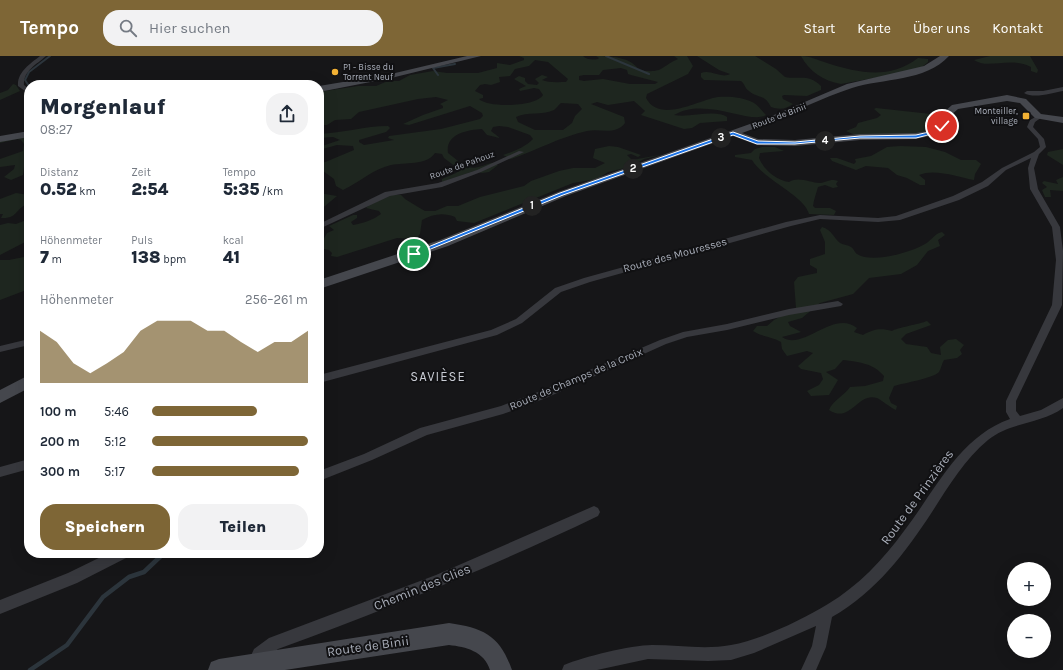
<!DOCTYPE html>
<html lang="de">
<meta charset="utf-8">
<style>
:root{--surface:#fff;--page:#f2f2f3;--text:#1f2937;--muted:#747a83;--accent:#7e6636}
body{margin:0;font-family:Karla,sans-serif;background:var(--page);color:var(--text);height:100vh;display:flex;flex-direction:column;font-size:15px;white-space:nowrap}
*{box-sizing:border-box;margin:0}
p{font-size:13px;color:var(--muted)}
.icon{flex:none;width:22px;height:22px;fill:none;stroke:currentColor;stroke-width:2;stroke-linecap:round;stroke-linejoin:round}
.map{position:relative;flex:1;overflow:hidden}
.sheet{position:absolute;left:24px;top:24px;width:300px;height:478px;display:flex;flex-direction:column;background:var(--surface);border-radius:16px;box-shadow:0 4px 16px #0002}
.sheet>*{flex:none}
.tools{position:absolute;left:1007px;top:506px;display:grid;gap:8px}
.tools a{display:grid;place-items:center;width:44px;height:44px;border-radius:50%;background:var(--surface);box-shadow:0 4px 16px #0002;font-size:20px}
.pin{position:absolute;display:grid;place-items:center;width:34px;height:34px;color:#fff;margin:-17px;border:2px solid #fff;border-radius:50%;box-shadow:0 1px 4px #0007}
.km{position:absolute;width:20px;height:20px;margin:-10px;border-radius:50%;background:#222;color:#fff;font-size:11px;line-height:20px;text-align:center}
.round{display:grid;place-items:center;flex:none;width:42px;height:42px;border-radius:16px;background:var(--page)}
.overview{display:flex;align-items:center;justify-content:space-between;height:68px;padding:0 16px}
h1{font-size:22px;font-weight:800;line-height:30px}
.metrics{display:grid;grid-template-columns:repeat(3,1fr);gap:6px;height:68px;padding:4px 16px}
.metrics div{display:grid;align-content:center}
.metrics b{font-size:17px;font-weight:800}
.metrics small{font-size:11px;font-weight:400}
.metrics p{font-size:11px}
.chart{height:112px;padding:8px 16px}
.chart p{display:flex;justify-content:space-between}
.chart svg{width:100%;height:72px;margin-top:4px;fill:var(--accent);opacity:.7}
.action{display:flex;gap:8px;margin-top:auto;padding:8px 16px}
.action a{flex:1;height:46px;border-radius:16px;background:var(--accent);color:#fff;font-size:16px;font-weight:800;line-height:46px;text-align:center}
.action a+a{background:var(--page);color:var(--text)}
ul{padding:0 16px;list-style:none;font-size:13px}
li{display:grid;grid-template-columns:64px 48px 1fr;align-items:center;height:30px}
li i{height:10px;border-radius:5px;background:var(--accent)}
header{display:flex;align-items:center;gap:24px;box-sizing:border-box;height:56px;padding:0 20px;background:var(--accent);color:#fff}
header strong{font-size:19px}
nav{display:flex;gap:22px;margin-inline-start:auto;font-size:14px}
.search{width:280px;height:36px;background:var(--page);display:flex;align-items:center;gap:10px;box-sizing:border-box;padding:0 14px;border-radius:16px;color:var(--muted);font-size:15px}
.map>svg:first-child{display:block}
.green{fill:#1e261f;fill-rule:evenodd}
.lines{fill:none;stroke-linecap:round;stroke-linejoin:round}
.stream-far1{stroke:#2c353c;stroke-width:2}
.stream{stroke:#2c353c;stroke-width:4.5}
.street{fill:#37383d;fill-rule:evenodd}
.secondary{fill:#45474d;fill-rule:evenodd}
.route{fill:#1a73e8;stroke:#fff}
.poi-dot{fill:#f2b134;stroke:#111113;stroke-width:1.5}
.labels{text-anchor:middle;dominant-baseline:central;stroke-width:4;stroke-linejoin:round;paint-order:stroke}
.far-poi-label{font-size:9px;fill:#a8adb8;stroke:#111113;text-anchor:start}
.far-street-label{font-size:9px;fill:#a8adb8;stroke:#111113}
.street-label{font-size:11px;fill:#a8adb8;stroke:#111113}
.quarter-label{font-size:13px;letter-spacing:1px;fill:#c9ccd4;stroke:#111113}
.near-street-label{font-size:13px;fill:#a8adb8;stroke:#111113}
</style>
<header>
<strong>Tempo</strong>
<div class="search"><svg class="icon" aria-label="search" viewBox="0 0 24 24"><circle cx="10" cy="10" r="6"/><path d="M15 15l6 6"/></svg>Hier suchen</div>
<nav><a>Start</a><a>Karte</a><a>Über uns</a><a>Kontakt</a></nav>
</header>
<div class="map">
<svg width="1063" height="614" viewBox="0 0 1063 614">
<rect width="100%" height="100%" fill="#161618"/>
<path class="green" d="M519,0H583C587,4 593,4 598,3L599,2L596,0C611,0 631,1 639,14C663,18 660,11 678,3L674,0H687L693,10L688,18L647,38L646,42C660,68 698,44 718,41C728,40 743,41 752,46C757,48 762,55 766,59C751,69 705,40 674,59C690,62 715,53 727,61V65L700,67L692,72L684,73L641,59L645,55L634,45L608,49L597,46L591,48L624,61L625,67C615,80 600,72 587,75C560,81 537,94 511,103L503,99C515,95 525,91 533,83L530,79L508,71L499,70L493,71L491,75L500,82L487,79L482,73C467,74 445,78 448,97C468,112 467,116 491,107L498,109L489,116L482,117L474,115L442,126V123L456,117L460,114L444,102L442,98L435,97C426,110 405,106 391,109C373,113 360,126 343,134L336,130L334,123L319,112L323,107L354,94L353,90L337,89L319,94V91L340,84L333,81L319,82V78C343,77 365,70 388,70L390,72L386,76L359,84V86L364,89L394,84L388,82L389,80L441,73L480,63L483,60L482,57L470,50L409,69L403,68L423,59L443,52V50L440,48L448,44L436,41L418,43L359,56L351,63L335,64L327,69H319V36L358,30H376L388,25H399L410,19L433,15L447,17H478L497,12V7L510,9L524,4V2ZM535,4L548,6L568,23L566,26C559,26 548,27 542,24L548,21L542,19L535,23L539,27L537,29L528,28L525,25V22L519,20L514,23L526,30L519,33L520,35L534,32L539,33L543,39C536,51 488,52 479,43L483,42V39L475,35L480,29L485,28L491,29L500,26L499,21L510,20L515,13L529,10ZM621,12L627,14L628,18L631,19L658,26L655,28H630L603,23L584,25L579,24V20L584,19H599L603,14ZM561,47L578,48L582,53L575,60L572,67L563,74H535L518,66L516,61C528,55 541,60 554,54C557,52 558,49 561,47Z
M697,0H755L776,13L785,21C800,24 808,17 821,30V34L807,40L784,39L782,40L783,43L793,48C786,53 780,54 771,51C764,37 758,43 749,35C745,33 745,28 741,25L704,24L701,21V17C711,13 721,23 730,18L719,14Z
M801,0C811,0 817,4 827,7C859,17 889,24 918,2L928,3V6L922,11L896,18L841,28C823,25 809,15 801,0Z
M990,0H1030L1038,14L1037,17L1031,15V11C1009,0 988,14 974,4Z
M13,28L16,29L20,35L0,44V37L8,34Z
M876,52L931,58L936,60L937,63L930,74L916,78L855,79L846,75L856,71L858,67L877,62L881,59L874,53Z
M29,80V107L24,111L23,119L11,124L4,121L14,113L15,109L0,111V103L23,95L24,88L21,84L17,83L0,87V85Z
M609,90L618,91L641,99L638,101L631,98L627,99L632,104L665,98L644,103L629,111L608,116L597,123L573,127L474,167L457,165L455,161C444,156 432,158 422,164L420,178L416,183L397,182L337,201L331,200L332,197L329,194L319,192L327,177L334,174L329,170L353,159H357V162L351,166L353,169C364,167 373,164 381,158L379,155L366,152L369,149L392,139H401L405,143L418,151L425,155H435L447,150H458L480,141L524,130L531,125L559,115L573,112H595L605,107L593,102L595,93Z
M900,90L926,91L945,96L961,104H976L981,108L975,118L974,124C959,121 934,112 919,119L925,124V129H920L907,122L897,119L888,112L866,110L856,114L832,105L830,102H837L854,108L856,106L855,103L871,100L887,91Z
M762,91H775L784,95L760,97L759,102C764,114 776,124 789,126C799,120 810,127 820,127C828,126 830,122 838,125L836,128L838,131L833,132L825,129L818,131C816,138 814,143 813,150L815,152H830L836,155L834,159L809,158C805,140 764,124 752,104L735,101V99L751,97L755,93Z
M1063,93V109L1047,99L1048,96Z
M1063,121V135L1050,134L1051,141H1045L1042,134L1047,131L1042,127L1044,125L1058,128L1056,124Z
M16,137L29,139V148C15,151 19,163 1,162L3,158H0V143Z
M319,137L337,140L319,155Z
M29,163V184L0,199V169L8,167L16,168Z
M822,171C832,174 833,181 840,187C844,189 848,189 851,191C854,193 855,197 857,198C872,208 912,196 925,188C932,184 935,177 942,176L945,179L938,184L940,190L928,195L917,209L901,218L869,222L853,238L820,247L802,262L788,266L790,270L801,276L782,281C803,296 833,253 857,272L854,276L863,279C874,273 880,272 892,275C896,272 920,268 927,265L931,269L906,278L901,283L906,288L927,291L931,297L941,299L940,291L948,284L956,283L964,289L960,294L962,298L957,302L944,304C942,307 941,313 939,316C934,322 904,327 894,330L889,342L891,347L897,350L896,354C891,352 880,343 877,342C857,336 851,368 829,354C833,344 844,340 850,331L865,330L883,325L884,320C873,307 859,306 843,304L835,313L826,316L838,324L829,339L811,340L807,335L819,329L823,323L821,317L801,313L798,310L813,297L807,295L787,300L782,293L781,286C771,280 762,281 753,275L757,270H767L774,264L796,252L794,226L798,221L817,217V213L810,209V203L825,198V186L820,174Z
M29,200V233L0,244V204H9Z"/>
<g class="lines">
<path class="stream-far1" d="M606,0L649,18
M438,19L433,12L455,8
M29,30L25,24L29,16L50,0"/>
<path class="stream" d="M30,614L67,589L103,541L129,521L144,516L164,497"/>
<path class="street" d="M40,0H46C36,9 23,15 24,29L29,33V38L18,30C17,16 30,8 40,0Z
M1063,31V35C1052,37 1034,43 1024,37L1027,35H1043Z
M1039,59L1042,61L1035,66L1033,71L1044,83L1046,91L1039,98L1034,112L1038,133L1060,171L1063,195L1062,249L1016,345V355L1020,360L1041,354L1063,342V352C1041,368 1010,366 988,384C965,403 948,431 932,456C905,497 876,536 832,561L826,591L816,614H801L812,590L816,570L754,597L731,604L708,605L648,603L597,614H562L564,609C583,601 631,589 652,589C678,589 705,594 731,589C761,584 801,564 828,548C858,530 883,504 904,475C935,435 959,381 1010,363L1006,356V345L1052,249L1056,204L1052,171L1030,133L1028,112L1031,102L1006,114L988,130L959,144L900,164L878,166L820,163L791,170L590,226L561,236L522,267L497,279L319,327V319L491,274L516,263L555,232L584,222L786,166L820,159L878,162L896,160L953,140L982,126L1002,112L1034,96L1040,91L1038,83L1027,71L1030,64Z
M519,95L524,96L481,116L442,131L390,140L319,173V168L385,136L438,127L477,114Z
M838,245L843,248L841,250L789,259L727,274L687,281L666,288L546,342L503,358L427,379L372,404L319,425V415L364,398L420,372L501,350L538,336L660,284L683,276L727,268L789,253Z
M29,283V289L0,296V290Z
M29,403V413L0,421V411Z
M594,450L598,452L600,456L598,460C494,510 387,553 278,593L264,603L260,611L255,613L250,611L248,606L254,593L269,582L436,519Z
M109,497H130L128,501L77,527L0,558V544L68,517Z"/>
<path class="secondary" d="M467,0H481L391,22L319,36V30L391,18Z
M940,0H949C925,26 883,22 852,32C815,44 779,64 742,77L758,83L795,84L860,78L916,77L928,75L936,70L943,57L952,49L1007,39L1026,43L1041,58L1063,61V67L1035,62L1020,47L1007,45L958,53L950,60L943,74L934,79L916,83L860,84L795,90L757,89L733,80L566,140L448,190L319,233V224L440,184L558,136L767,62L847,28L924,10Z
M29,75V81L0,86V80Z
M29,319V332L0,347V334Z
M449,567C484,572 500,580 512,614H490C484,595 466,591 449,589L285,614H208L211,606L219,603Z"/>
</g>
<path class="route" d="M940,69L944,70L932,78L916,82H860L795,88H757L733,79L563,139L416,199L411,198L560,137L733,76L758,85L795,86L860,80L916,79L929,76Z"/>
<g class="poi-dot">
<circle cx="335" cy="16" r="4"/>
<rect x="1022" y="56" width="8" height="8" rx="2"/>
</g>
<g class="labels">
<g class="far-poi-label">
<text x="343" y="11">P1 - Bisse du<tspan x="343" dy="10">Torrent Neuf</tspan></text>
<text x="1018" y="55" text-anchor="end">Monteiller,<tspan x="1018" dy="10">village</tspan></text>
</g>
<g class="far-street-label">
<text transform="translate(779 60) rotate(-21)">Route de Binii</text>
<text transform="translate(462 109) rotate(-20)">Route de Pahouz</text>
</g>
<g class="street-label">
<text transform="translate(675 199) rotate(-15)">Route des Mouresses</text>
<text transform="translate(576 323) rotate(-23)">Route de Champs de la Croix</text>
</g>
<g class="quarter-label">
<text x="438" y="320">SAVIÈSE</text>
</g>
<g class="near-street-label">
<text transform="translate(917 441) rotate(-54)">Route de Prinzières</text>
<text transform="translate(422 531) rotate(-22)">Chemin des Clies</text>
<text transform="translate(368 590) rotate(-8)">Route de Binii</text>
</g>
</g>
</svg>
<div class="tools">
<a>+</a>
<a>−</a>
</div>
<div class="pin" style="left:414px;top:198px;background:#1e9e55"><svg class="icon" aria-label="arrive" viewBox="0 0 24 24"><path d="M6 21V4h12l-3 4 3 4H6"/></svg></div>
<div class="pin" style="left:942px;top:70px;background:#d93025"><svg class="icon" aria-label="check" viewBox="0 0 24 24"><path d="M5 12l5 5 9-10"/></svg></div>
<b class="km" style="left:532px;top:150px">1</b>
<b class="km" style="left:633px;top:113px">2</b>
<b class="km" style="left:721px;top:82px">3</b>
<b class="km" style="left:825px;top:85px">4</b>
<section class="sheet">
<div class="overview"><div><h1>Morgenlauf</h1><p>08:27</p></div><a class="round"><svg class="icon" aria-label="share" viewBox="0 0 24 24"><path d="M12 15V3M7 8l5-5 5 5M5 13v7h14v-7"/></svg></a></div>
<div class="metrics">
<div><p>Distanz</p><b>0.52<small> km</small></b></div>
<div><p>Zeit</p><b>2:54</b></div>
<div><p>Tempo</p><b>5:35<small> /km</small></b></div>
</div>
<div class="metrics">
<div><p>Höhenmeter</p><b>7<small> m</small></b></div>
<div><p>Puls</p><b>138<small> bpm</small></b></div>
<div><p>kcal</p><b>41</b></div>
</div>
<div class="chart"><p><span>Höhenmeter</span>256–261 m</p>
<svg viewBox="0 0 160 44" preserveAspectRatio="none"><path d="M0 44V12L10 19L20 32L30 38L40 32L50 25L60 12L70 6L80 6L90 6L100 12L110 12L120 19L130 25L140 19L150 19L160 12V44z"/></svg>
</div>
<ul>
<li><b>100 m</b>5:46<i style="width:67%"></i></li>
<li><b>200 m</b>5:12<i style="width:100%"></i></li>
<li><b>300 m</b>5:17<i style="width:94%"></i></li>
</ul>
<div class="action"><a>Speichern</a><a>Teilen</a></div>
</section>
</div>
